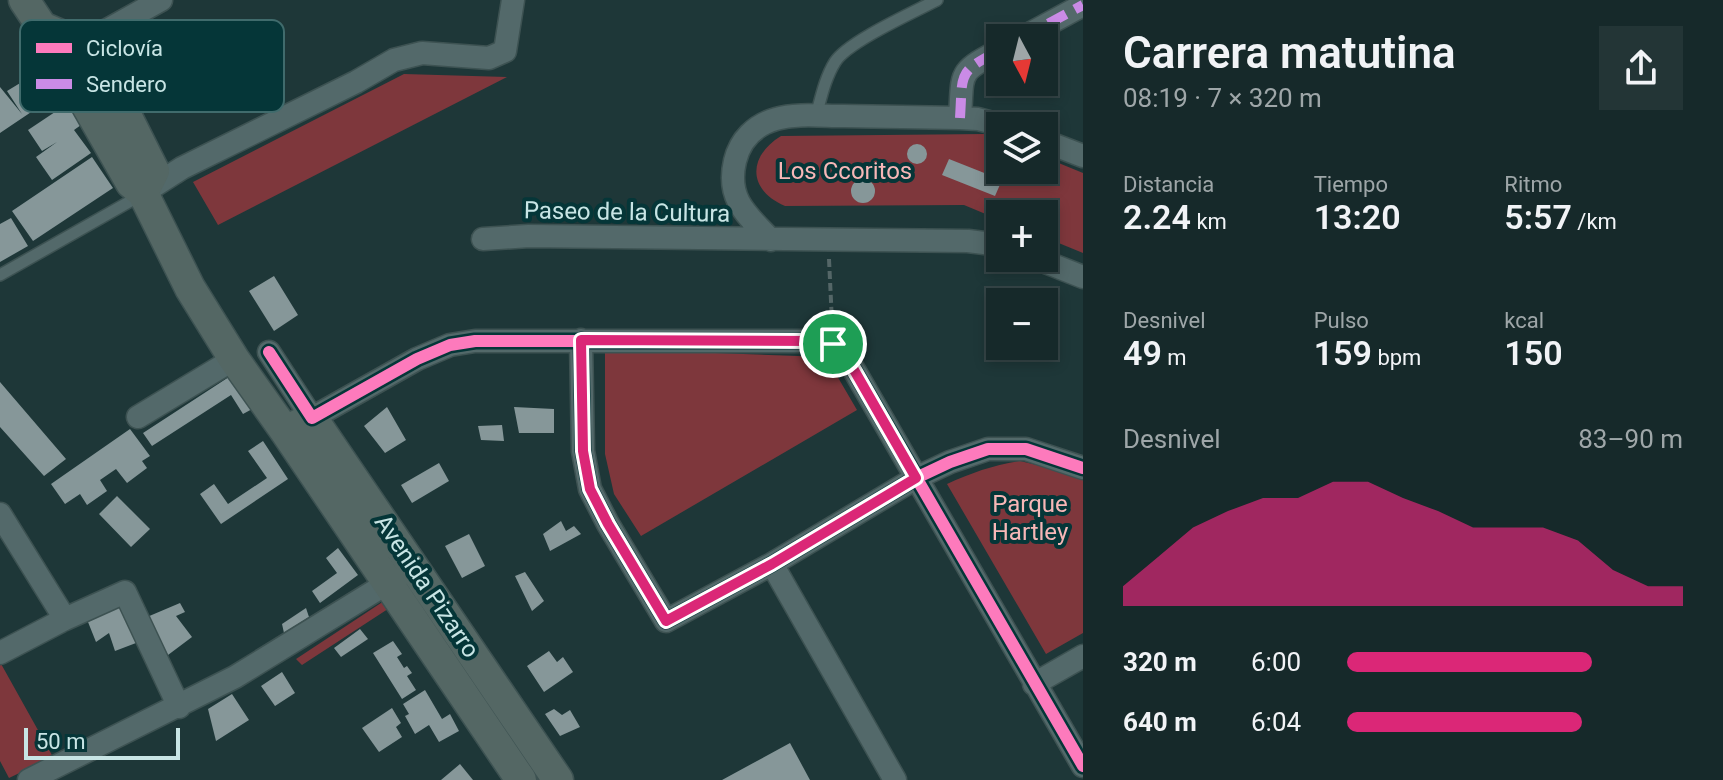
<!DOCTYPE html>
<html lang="es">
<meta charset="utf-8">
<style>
:root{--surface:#16292a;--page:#233536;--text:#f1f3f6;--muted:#9ea6a8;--line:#354547;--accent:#db2777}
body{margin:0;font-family:Roboto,sans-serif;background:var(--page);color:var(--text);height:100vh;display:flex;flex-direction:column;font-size:30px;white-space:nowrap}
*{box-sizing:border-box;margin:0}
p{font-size:26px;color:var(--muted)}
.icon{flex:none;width:44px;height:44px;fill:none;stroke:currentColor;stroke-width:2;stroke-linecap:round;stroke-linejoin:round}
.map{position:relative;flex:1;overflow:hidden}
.panel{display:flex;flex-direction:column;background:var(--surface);width:640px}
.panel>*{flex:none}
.needle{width:52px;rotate:173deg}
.tools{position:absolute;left:986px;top:24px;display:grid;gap:16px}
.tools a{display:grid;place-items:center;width:72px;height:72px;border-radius:0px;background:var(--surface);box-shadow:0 4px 12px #0003,0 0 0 2px var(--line);font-size:40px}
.scale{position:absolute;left:24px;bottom:20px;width:156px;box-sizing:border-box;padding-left:8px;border:4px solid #c8e5e5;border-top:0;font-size:22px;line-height:28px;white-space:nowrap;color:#c8e5e5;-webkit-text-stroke:6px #053638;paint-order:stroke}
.pin{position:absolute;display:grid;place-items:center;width:68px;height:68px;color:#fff;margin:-34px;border:4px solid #fff;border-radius:50%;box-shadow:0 2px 8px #0007}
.round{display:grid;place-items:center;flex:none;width:84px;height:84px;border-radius:0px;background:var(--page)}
.overview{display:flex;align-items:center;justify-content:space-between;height:136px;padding:0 40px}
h1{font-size:44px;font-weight:600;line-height:60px}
.stats{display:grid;grid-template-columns:repeat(3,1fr);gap:12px;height:136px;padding:8px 40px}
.stats div{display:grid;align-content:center}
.stats b{font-size:34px;font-weight:600}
.stats small{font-size:22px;font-weight:400}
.stats p{font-size:22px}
.chart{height:224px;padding:16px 40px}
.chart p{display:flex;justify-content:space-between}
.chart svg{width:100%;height:144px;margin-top:8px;fill:var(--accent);opacity:.7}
ul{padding:0 40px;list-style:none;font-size:26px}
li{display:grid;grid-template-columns:128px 96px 1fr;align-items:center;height:60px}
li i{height:20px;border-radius:10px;background:var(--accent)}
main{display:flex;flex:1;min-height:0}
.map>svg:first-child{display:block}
.green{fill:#7e373c}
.building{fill:#869799}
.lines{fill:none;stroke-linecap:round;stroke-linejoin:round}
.service-casing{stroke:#3d5252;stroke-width:14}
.minor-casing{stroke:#3d5252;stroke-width:25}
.secondary-casing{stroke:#3d5252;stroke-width:33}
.path{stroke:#546667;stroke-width:4;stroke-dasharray:8 4;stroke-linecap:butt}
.service{stroke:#53696a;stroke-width:11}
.minor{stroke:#53696a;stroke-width:22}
.secondary{stroke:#546764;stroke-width:30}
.quiet{stroke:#ca8be6;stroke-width:10;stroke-dasharray:20 10;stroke-linecap:butt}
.cycleway-casing{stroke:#053638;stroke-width:17}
.cycleway{stroke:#fd7abc;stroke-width:12}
.route-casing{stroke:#fff;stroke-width:16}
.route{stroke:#db2777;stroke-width:10}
.labels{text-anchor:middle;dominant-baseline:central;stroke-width:8;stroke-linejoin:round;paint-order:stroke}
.park-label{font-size:24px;fill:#f7b7b7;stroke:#053638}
.street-label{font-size:24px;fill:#c8e5e5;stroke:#053638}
.key{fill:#053638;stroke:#406b6c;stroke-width:2}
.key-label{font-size:22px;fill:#c8e5e5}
</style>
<main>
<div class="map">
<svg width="1083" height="780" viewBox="0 0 1083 780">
<rect width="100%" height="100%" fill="#1e3738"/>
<path class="green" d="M404,74L507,77L218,225L193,182Z
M985,134L1000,140V170H1044V157L1083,173V253L1044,237V214H1000V220L964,205L785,206C748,190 747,157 781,136Z
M605,349L826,357L857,410L641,536L614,494L605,454Z
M1020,461L1075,474L1083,478V633L1046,654L947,484C971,473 994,465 1020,461Z
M384,601L391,607L302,665L296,659Z
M0,662L53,757L9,778L0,761Z"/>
<path class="building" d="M40,71L55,96L0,133V87L22,114L7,91Z
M67,104L81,125L74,130L91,153L52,180L36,157L57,142L42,151L28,130Z
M907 154a10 10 0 1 1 20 0a10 10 0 1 1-20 0Z
M92,157L113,188L33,241L12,211Z
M949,159L1002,180L995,196L942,175Z
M851 191a12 12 0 1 1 24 0a12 12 0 1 1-24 0Z
M11,218L28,246L0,262V224Z
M274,276L298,315L274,331L249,291Z
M232,375L254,408L243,414L231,395L152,446L143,433Z
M0,382L66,459L44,476L0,427Z
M387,407L406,440L385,453L364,426Z
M514,407L554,409V433H519Z
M502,425L504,441L481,440L478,426Z
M130,429L150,456L142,461L147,468L127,483L116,469L100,480L107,491L87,505L80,494L65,504L51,484Z
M263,441L288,479L221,524L200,494L214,484L228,504L267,478L248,451Z
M439,463L449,481L412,503L401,485Z
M117,496L150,529L131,547L99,514Z
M561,521L566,531L574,526L581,534L550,551L543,534Z
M469,534L485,566L462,578L445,546Z
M338,548L358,575L320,603L312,591L337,573L326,558Z
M525,572L544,601L532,611L515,576Z
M180,603L185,612L176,616L192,637L168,655L147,617Z
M122,604L136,643L115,651L109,633L96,642L86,617Z
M306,608L309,617L284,633L282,624Z
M360,629L368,639L341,657L334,648Z
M393,641L402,654L397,657L404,668L407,666L412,673L407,676L416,690L402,699L373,653Z
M549,651L557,662L563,657L573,672L544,692L527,666Z
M282,672L295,693L275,706L261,686Z
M425,690L442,719L450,714L459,731L439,742L429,725L415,734L405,716L409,714L403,704Z
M232,694L249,720L216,741L208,709Z
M392,708L401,723L396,727L402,737L379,752L362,728Z
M554,709L562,715L570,710L580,727L560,736L545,714Z
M790,743L810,780H722Z
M460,764L473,780H441Z"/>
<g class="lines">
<g class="service-casing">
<path id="service" d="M816,116C821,98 825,78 835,62C847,42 914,12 937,0
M0,275L143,194"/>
</g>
<g class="minor-casing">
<path id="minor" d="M68,32L92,37L109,29L161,0
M1022,38L1083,5
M960,118C963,71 957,73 1000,50
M1044,141L1083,156
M143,193L182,168L356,82L394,60L422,53L489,58L505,51L513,0
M483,239L529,236L968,241L1000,245
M771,240C747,215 726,199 735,161C740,140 755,125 776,119C796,113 822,116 843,116C882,117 921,117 960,118L978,119L1004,126
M1035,258L1083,277
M581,340L583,451L590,489L608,524L666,621L772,564L916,478L950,462L988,449H1026L1083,468
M269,352L312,418L417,359L450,345L475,341H815L833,344L846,356L1083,766
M138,417L234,359
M0,514L65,619
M772,564L895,780
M0,653L65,619L125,592L179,707
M1034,684L1083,656
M29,780L235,677L399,576"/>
</g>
<g class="secondary-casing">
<path id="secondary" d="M24,0L42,27L131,183L143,193L190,288L234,359L285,431L521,780
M42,27L93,49L154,171L143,193
M285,431L312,418L558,780"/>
</g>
<path class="path" d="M829,259L832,322"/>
<use href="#service" class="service"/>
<use href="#minor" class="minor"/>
<use href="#secondary" class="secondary"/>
<path class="quiet" d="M1022,38L1083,5
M960,118C963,71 957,73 1000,50"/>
<g class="cycleway-casing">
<path id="cycleway" d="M581,340L583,451L590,489L608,524L666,621L772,564L916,478L950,462L988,449H1026L1083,468
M269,352L312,418L417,359L450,345L475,341H815L833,344L846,356L1083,766"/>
</g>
<use href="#cycleway" class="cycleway"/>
</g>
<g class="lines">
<g class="route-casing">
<path id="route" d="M581,340L815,341L833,344L846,356L916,478L772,564L666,621L608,524L590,489L583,451Z"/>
</g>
<use href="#route" class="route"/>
</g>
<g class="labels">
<g class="park-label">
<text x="845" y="171">Los Ccoritos</text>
<text x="1030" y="504">Parque<tspan x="1030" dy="28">Hartley</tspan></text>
</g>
<g class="street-label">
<text transform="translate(627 212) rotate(1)">Paseo de la Cultura</text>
<text transform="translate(427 586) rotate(56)">Avenida Pizarro</text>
</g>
</g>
<rect x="20" y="20" width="264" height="92" rx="12" class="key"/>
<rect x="36" y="43" width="36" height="10" fill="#fd7abc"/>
<rect x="36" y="79" width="36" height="10" fill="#ca8be6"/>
<g class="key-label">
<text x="86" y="56">Ciclovía</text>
<text x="86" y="92">Sendero</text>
</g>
</svg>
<div class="tools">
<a><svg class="needle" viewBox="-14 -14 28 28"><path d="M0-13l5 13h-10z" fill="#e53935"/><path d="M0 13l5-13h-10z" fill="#9ea6a8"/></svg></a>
<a><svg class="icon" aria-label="layers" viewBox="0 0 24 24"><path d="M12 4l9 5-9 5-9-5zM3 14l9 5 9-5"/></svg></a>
<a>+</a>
<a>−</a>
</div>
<div class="scale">50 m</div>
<div class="pin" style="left:833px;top:344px;background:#1e9e55"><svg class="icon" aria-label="arrive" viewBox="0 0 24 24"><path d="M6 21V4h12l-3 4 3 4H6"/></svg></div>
</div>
<section class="panel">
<div class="overview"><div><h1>Carrera matutina</h1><p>08:19 · 7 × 320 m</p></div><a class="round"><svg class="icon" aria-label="share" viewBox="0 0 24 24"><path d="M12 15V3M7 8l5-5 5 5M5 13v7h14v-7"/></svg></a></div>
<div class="stats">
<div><p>Distancia</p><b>2.24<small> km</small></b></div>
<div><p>Tiempo</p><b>13:20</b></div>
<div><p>Ritmo</p><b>5:57<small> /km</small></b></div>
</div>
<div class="stats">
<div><p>Desnivel</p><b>49<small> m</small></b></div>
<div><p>Pulso</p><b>159<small> bpm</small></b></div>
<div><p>kcal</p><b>150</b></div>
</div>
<div class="chart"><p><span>Desnivel</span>83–90 m</p>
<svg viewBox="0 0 160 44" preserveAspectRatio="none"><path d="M0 44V38L10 29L20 20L30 15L40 11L50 11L60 6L70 6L80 11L90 15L100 20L110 20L120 20L130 24L140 33L150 38L160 38V44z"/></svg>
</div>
<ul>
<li><b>320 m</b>6:00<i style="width:73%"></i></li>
<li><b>640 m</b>6:04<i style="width:70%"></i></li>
</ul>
</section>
</main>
